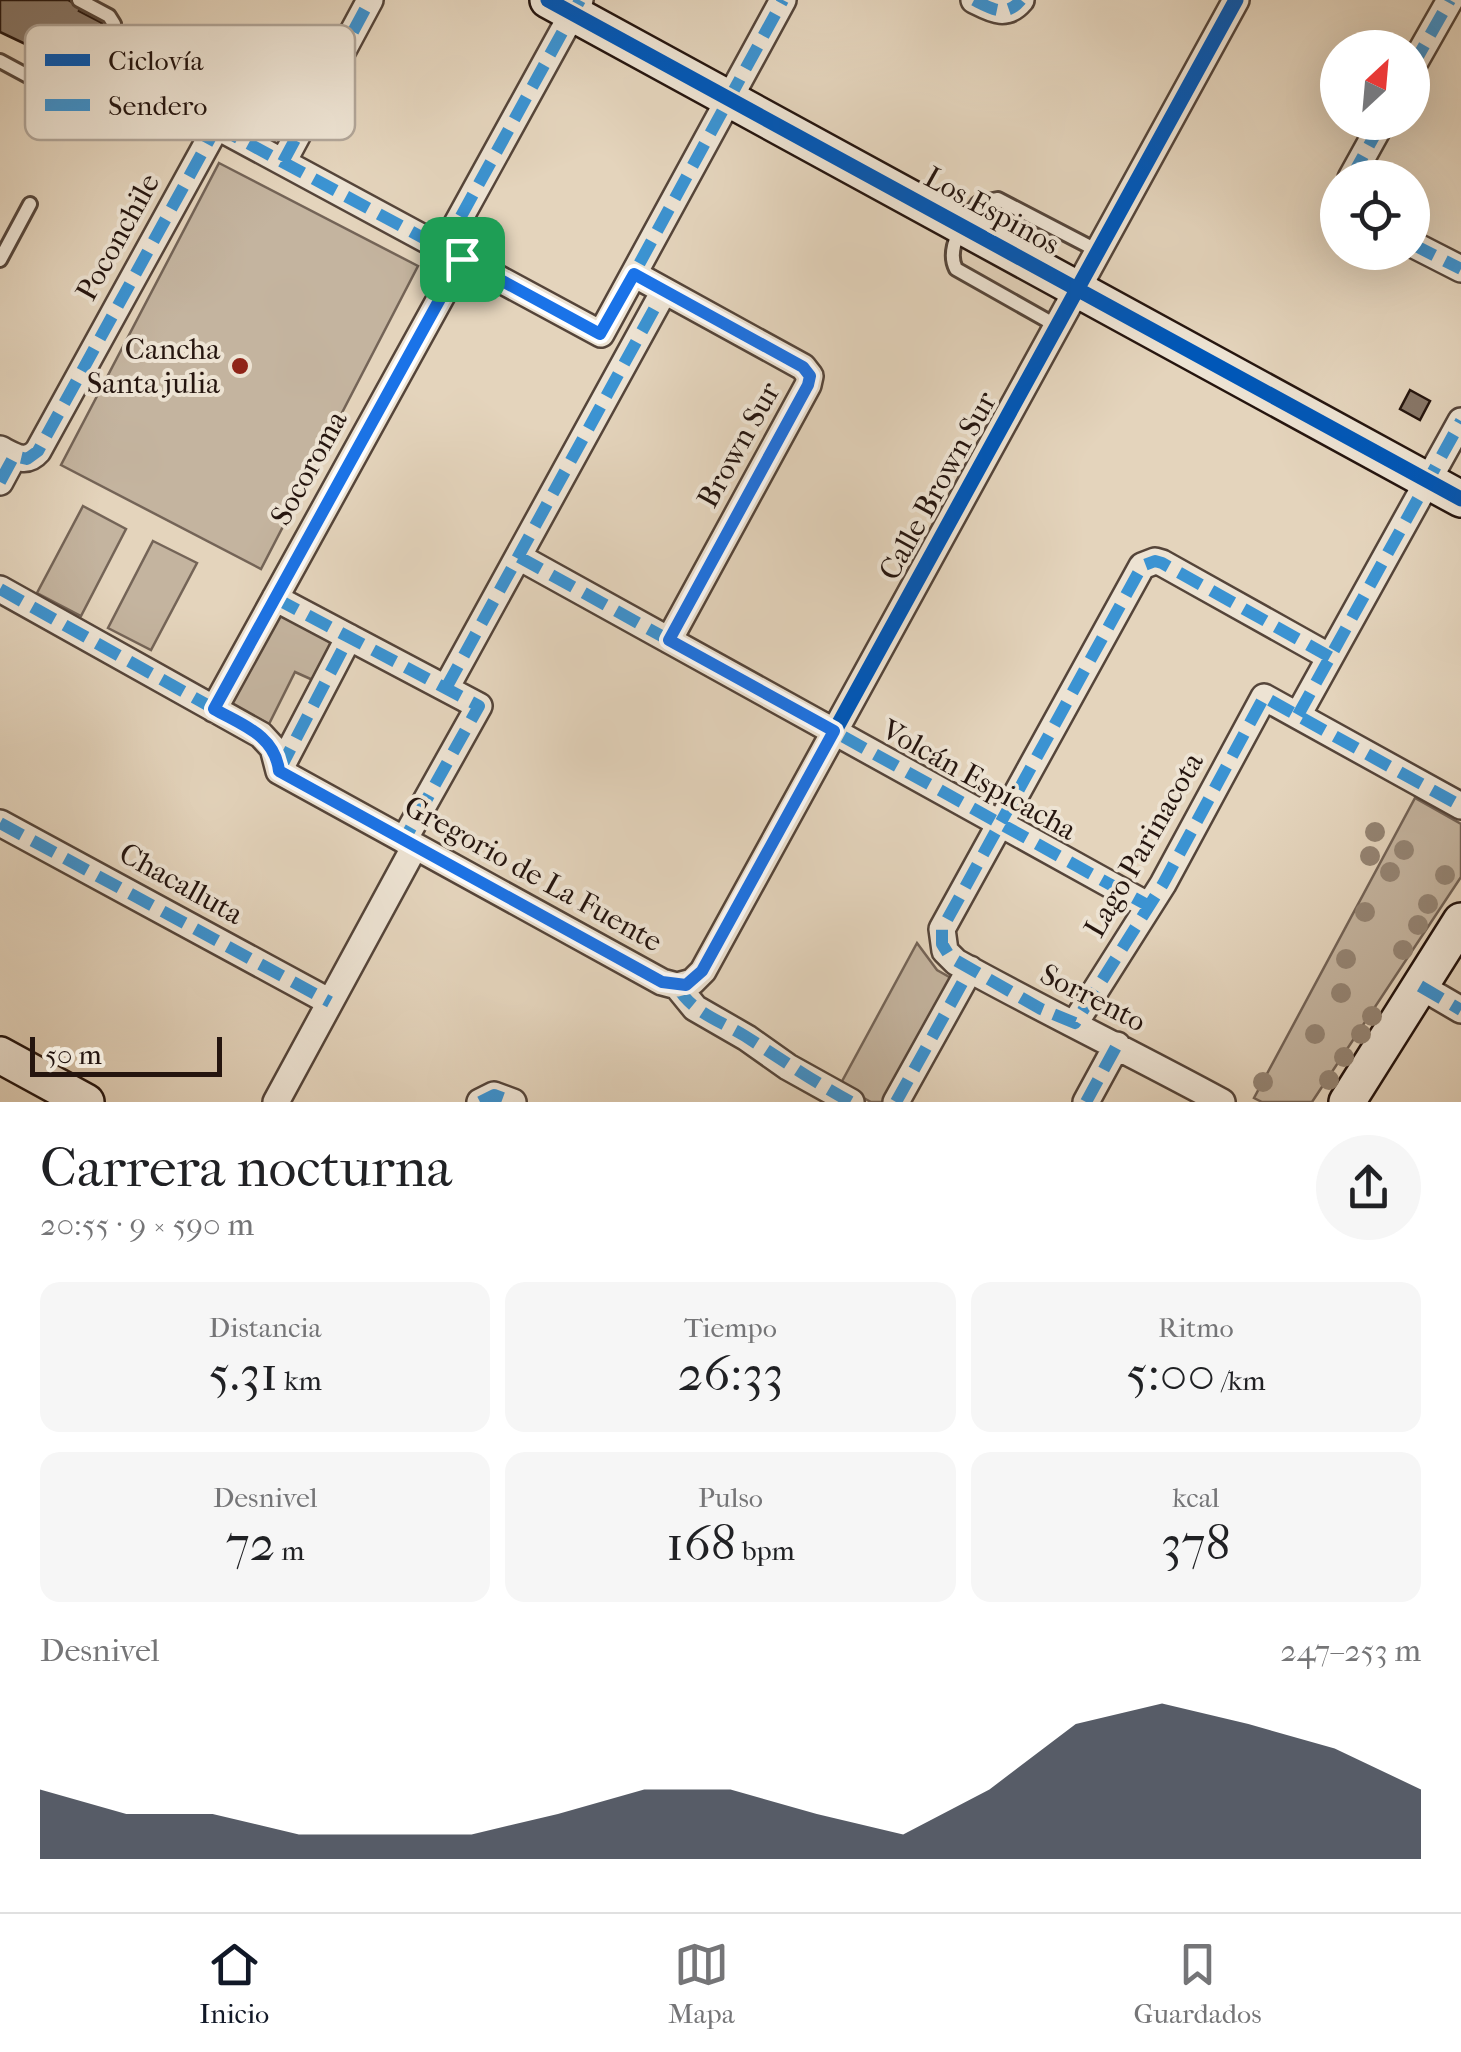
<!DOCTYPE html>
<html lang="es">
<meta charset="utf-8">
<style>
:root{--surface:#fff;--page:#f6f6f6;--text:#202124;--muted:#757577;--line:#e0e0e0;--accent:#111827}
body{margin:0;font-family:"IM FELL French Canon",serif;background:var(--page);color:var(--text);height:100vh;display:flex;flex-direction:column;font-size:38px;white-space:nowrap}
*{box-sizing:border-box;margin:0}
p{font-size:32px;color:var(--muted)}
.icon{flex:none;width:55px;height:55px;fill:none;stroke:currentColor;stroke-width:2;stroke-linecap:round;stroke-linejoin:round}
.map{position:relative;height:1102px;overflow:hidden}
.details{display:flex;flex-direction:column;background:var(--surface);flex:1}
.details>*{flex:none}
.needle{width:65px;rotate:26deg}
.controls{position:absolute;left:1320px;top:30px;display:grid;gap:20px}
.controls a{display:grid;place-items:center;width:110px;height:110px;border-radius:50%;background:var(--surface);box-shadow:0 10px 40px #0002;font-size:50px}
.scale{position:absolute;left:30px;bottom:25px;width:192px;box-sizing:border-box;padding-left:10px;border:5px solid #25150f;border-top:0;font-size:28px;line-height:35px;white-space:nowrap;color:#25150f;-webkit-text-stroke:8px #ede3d3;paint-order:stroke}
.pin{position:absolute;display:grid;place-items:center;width:85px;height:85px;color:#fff;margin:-42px;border-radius:20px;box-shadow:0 5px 15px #0006}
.round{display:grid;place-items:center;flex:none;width:105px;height:105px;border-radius:52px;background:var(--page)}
.head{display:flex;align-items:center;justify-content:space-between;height:170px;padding:0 40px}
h1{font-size:55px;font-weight:600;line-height:75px}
.figures{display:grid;grid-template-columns:repeat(3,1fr);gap:15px;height:170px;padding:10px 40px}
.figures div{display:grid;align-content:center;border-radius:20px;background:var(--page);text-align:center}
.figures b{font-size:50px;font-weight:600}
.figures small{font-size:28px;font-weight:400}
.figures p{font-size:28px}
.chart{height:280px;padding:20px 40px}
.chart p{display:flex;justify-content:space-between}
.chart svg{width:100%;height:180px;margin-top:10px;fill:var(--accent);opacity:.7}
.menu{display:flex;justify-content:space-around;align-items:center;height:140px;border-top:2px solid var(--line);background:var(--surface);font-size:28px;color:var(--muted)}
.menu a{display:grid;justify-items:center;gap:5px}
.menu .selected{color:var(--accent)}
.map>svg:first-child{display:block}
.green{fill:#c4b49f;stroke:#746457;stroke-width:2.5}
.building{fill:#887869;stroke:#25150f;stroke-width:2.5}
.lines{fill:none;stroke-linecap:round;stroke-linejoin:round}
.lane-casing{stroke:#55453a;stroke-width:18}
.street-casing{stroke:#55453a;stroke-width:30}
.secondary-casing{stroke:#25150f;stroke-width:40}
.lane{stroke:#ede3d3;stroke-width:12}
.street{stroke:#ede3d3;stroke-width:25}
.secondary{stroke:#ede3d3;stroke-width:35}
.quiet{stroke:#3b93d2;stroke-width:12;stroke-dasharray:25 12;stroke-linecap:butt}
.cycleway-casing{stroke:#ede3d3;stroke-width:21}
.cycleway{stroke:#0057b8;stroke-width:15}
.tree{fill:#958574}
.route-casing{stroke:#fff;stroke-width:20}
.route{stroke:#1a73e8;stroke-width:12}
.poi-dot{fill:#8f2418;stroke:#ede3d3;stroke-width:4}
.labels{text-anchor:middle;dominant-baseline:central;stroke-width:8;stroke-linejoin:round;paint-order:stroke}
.street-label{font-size:30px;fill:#25150f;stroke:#ede3d3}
.poi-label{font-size:30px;fill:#25150f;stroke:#ede3d3;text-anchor:end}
.key{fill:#ede3d3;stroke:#b1a598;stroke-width:2.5}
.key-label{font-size:28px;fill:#25150f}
</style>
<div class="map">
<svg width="1461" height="1102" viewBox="0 0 1461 1102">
<rect width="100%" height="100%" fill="#e4d4bc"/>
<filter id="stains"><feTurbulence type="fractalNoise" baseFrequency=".002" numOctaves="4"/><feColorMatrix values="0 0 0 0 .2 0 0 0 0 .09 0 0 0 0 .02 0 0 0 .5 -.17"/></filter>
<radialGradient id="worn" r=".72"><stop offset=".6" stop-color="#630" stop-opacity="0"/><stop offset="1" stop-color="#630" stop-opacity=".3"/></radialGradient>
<path class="green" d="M219,163L418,266L261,569L61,465Z
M83,506L126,529L81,616L37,593Z
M153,541L197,563L151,650L108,628Z
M277,609L336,639L315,681L295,672L269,724L229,703Z
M1415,798L1461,824V877L1312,1102H1262L1254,1098Z
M917,943L937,970L951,978L884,1102H871L840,1085Z"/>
<path class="building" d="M0,0H68L81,7L79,11L102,23L94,39L86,36L79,48L86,52L78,69L0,32Z
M1410,390L1430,401L1420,420L1400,409Z"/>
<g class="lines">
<g class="lane-casing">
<path id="lane" d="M0,61L65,96L79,91L114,24L109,16L79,0
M0,260L30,204
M1057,326L956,269C945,248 965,220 978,203L998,199L1098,251"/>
</g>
<g class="street-casing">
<path id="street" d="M974,0C992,9 1006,18 1021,0
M1412,67L1450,0
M216,126L601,334L783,0
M283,162L370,0
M1351,178L1382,122
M1338,202V205
M1412,244L1461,269
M443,249L580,0
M634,274L803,367L810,376L808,385L669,640
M0,449C14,456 26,465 38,451L246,73L258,69L317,99
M0,482L14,456
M519,557L1149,906
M0,589L261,735L273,748L279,771
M275,598L479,706L404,840
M446,688L664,291
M214,709L462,259
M1298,715L1461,421
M279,771L662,982L677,986L695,1008L747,1038L788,1067L851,1102
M279,771L349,637
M0,823L330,1002
M677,986L692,982L703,971L1236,0
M1420,986L1461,1010
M1075,1023L1163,884L1264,697L1461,806
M276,1102L415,846
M480,1102L494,1095L513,1102
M896,1102L970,969
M1086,1102L1117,1045
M1222,1102C1134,1054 1044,1011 956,962L945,951L942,929L1142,566L1155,561L1162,563L1330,657"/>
</g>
<g class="secondary-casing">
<path id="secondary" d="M548,0L1461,499
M0,1055L86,1102
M1347,1102L1461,921"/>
</g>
<use href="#lane" class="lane"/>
<use href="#street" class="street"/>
<use href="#secondary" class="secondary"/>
<path class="quiet" d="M974,0C992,9 1006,18 1021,0
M1412,67L1450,0
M216,126L601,334L783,0
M283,162L370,0
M1351,178L1382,122
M1338,202V205
M1412,244L1461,269
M443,249L580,0
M634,274L803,367L810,376L808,385L669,640
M0,482L14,456L27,459L38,451L246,73L258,69L317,99
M519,557L1149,906
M0,589L261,735L273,748L279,771
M275,598L479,706L404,840
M1330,657L1162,563L1155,561L1142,566L942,929V944L950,957L1041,1009L1075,1023L1163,884L1264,697L1461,806
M446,688L664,291
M214,709L462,259
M1298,715L1461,421
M279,771L349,637
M0,823L330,1002
M677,986C691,1012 721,1021 745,1036C781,1059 814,1082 851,1102
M1420,986L1461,1010
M480,1102L494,1095L513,1102
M896,1102L970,969
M1086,1102L1117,1045"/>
<g class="cycleway-casing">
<path id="cycleway" d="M548,0L1461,499
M677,986L692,982L703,971L1236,0"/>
</g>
<use href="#cycleway" class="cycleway"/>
</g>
<g class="tree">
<circle cx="1375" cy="832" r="10"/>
<circle cx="1404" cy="850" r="10"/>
<circle cx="1370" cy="856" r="10"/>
<circle cx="1390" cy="872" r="10"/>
<circle cx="1445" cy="875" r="10"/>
<circle cx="1428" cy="904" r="10"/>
<circle cx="1365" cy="912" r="10"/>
<circle cx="1418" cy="925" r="10"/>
<circle cx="1403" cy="950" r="10"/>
<circle cx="1346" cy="959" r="10"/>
<circle cx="1341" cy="993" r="10"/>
<circle cx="1372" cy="1016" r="10"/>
<circle cx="1315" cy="1034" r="10"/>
<circle cx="1361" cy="1034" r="10"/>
<circle cx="1344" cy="1057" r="10"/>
<circle cx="1329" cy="1080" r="10"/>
<circle cx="1263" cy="1082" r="10"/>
</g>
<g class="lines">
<g class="route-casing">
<path id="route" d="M462,259L600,334L634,274L803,367L810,376L808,385L669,640L834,731L702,971L686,985L662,982L279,771C275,735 242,725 214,709Z"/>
</g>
<use href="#route" class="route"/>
</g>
<circle class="poi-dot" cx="240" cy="366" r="10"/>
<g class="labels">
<g class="street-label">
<text transform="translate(992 211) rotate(29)">Los Espinos</text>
<text transform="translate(118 237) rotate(-61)">Poconchile</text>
<text transform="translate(739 445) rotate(-61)">Brown Sur</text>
<text transform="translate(309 468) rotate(-61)">Socoroma</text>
<text transform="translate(938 486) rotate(-61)">Calle Brown Sur</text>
<text transform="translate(979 780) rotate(29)">Volcán Espicacha</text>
<text transform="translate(1144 845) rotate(-60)">Lago Parinacota</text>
<text transform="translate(533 874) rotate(29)">Gregorio de La Fuente</text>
<text transform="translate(181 884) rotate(29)">Chacalluta</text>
<text transform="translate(1093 998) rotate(27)">Sorrento</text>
</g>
<g class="poi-label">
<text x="220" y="349">Cancha<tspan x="220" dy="34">Santa julia</tspan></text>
</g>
</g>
<rect x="25" y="25" width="330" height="115" rx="15" class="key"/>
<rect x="45" y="54" width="45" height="12" fill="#0057b8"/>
<rect x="45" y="99" width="45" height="12" fill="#3b93d2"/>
<g class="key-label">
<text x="108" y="70">Ciclovía</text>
<text x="108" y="115">Sendero</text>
</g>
<rect width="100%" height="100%" filter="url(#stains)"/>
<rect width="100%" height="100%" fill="url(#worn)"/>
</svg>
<div class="controls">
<a><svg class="needle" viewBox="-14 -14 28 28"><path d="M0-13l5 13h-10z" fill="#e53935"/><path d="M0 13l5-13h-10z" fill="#757577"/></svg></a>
<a><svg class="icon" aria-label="locate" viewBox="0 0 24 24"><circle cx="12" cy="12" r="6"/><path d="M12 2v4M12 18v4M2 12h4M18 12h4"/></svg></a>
</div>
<div class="scale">50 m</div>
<div class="pin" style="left:462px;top:259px;background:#1e9e55"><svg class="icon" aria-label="arrive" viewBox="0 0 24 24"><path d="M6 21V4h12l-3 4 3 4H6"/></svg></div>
</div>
<section class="details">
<div class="head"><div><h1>Carrera nocturna</h1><p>20:55 · 9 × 590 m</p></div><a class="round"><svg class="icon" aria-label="share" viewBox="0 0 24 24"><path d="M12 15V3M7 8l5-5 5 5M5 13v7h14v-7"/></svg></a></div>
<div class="figures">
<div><p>Distancia</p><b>5.31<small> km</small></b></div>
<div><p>Tiempo</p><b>26:33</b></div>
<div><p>Ritmo</p><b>5:00<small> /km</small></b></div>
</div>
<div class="figures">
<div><p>Desnivel</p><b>72<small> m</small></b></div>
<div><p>Pulso</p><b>168<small> bpm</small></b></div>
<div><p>kcal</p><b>378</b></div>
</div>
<div class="chart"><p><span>Desnivel</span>247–253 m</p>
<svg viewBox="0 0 160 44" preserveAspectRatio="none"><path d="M0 44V27L10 33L20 33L30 38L40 38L50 38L60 33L70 27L80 27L90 33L100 38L110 27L120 11L130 6L140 11L150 17L160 27V44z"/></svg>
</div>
</section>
<nav class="menu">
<a class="selected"><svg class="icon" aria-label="home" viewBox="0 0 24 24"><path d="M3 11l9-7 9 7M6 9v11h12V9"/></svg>Inicio</a>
<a><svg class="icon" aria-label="map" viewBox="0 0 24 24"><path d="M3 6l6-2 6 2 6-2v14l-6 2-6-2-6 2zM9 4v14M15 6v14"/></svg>Mapa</a>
<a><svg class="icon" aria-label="saved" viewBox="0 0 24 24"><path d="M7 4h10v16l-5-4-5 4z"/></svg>Guardados</a>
</nav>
